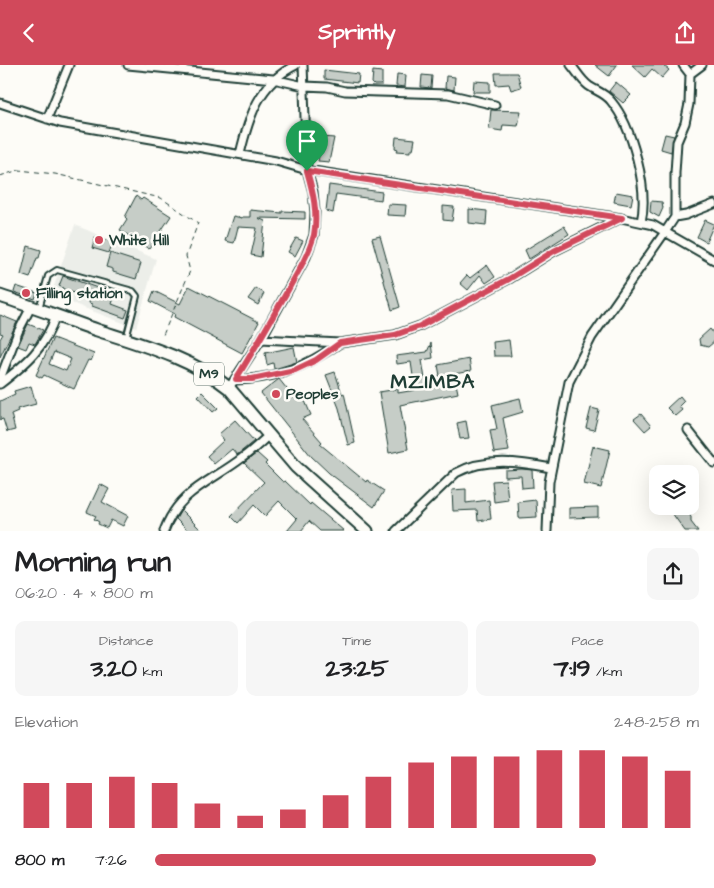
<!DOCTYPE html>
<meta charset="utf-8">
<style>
:root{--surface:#fff;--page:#f6f6f6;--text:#202124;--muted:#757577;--accent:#d1495b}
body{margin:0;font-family:"Architects Daughter",sans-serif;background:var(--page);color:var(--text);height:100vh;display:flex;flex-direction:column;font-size:19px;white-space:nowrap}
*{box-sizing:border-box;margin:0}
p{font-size:16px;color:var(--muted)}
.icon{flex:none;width:28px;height:28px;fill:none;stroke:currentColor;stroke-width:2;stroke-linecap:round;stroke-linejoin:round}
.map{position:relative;height:466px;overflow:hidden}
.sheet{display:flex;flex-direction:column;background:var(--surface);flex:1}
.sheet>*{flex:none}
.buttons{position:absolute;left:649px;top:400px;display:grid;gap:10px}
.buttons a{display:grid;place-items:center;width:50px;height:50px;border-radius:10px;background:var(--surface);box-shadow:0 5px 20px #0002;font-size:25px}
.pin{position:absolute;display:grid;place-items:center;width:42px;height:42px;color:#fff;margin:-51px -21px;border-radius:50% 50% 50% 0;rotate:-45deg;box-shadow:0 0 5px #0007}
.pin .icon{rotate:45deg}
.round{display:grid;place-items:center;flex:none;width:52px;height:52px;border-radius:10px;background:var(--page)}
.headline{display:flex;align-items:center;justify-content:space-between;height:85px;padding:0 15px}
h1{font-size:28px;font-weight:800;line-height:38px}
.figures{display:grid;grid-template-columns:repeat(3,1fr);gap:8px;height:85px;padding:5px 15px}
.figures div{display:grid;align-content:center;border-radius:10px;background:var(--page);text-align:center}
.figures b{font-size:25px;font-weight:800}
.figures small{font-size:14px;font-weight:400}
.figures p{font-size:14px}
.chart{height:140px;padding:10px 15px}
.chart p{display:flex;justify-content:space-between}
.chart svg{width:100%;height:90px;margin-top:5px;stroke:var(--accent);stroke-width:6}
ul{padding:0 15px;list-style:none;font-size:16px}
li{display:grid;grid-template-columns:80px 60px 1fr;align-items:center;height:38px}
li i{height:12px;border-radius:6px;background:var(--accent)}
header{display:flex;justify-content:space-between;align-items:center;height:65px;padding:0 15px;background:var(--accent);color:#fff;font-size:22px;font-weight:800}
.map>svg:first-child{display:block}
.built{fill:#eceee9}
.building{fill:#c6cdc7;stroke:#1f3d34;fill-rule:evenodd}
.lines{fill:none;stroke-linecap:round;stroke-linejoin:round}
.lane-casing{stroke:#1f3d34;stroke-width:8}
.street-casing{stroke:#1f3d34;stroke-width:11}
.primary-casing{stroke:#1f3d34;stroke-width:15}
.path{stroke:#1f3d34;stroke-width:1;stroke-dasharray:5 4;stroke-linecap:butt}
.lane{stroke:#fdfcf7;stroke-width:4}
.street{stroke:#fdfcf7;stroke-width:7}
.primary{stroke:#fdfcf7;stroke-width:11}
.route-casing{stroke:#fff;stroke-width:10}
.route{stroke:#d1495b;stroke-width:6}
.poi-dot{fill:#d1495b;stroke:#fdfcf7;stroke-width:2}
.labels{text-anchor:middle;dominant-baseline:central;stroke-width:5;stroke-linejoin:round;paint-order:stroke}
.shield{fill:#fdfcf7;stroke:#62766e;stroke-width:1}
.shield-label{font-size:14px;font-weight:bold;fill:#1f3d34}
.poi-label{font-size:15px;font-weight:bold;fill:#1f3d34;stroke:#fdfcf7;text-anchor:start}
.district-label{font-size:20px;font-weight:bold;letter-spacing:1px;fill:#1f3d34;stroke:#fdfcf7}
</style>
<header><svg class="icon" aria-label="back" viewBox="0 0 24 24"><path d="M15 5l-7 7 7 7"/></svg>Sprintly<svg class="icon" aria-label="share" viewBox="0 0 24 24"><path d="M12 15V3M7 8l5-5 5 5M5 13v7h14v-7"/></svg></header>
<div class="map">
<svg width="714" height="466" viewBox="0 0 714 466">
<rect width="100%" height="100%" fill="#fdfcf7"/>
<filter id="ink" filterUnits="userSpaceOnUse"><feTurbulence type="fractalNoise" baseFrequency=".02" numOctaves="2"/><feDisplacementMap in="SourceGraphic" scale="10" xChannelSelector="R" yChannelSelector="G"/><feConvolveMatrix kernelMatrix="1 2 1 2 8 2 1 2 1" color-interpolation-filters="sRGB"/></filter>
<g filter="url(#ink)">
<path class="built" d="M75,160L156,194L136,263L51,230Z"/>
<path class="building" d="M595,0H617L609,11Z
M632,0H663L669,5L662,13L652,4L645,12Z
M324,5L359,9L358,18L324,14Z
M373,6L382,7V20H374L372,18Z
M495,8H517L521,22L511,25L509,19L496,20Z
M397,9L406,10L405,22L396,21Z
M422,10L432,11L431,23L421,22Z
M446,11L455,12L454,25L445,23Z
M474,16L490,17V27H473Z
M616,17L631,30L623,38L609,26Z
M491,45L521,46L518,61L503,60L502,66L489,64Z
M665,69L674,71L671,87L661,84Z
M323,72L334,73L329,97L318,96Z
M396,72L415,74L413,85H410V87L397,86L398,84L395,83Z
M329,120L382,127L381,135L336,129L333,148L326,146Z
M616,127L633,130L631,140L614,137Z
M136,131L141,135L143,133L171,151L149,184L120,165L127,154L125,152Z
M651,136L662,137L663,143L659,152L650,147Z
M388,139L406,140L405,151L387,150Z
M443,141L454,142L452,156L443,155Z
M469,144L487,146L486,160L469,158Z
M250,145L282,148V146L305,147V154L258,153L265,156L261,192L251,190L257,163L238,162L234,178L225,176L233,151L242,153V152H250Z
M705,155L714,159L706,177L697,172Z
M564,161L569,169L529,194L525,185Z
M380,171L400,242L392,245L372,173Z
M95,172L113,177L109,188L92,183Z
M296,173L303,176L295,191L288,187Z
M28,181L41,185L39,193H37L30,213L21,210Z
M110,188L141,198L136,214L113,207V204L106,202Z
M487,200L495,212L486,218L480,210L468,225L460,218L467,210L470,213Z
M63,211L112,228L111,232L114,233L112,239L128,245L125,253L92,241V239L89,238L90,234L63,224V223L59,221Z
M16,221L37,228L35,234L14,227Z
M189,221L259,257L242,288L174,252L175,249L150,236L154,226L180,239Z
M256,223L264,228L258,240L248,234Z
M0,250L17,257L0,292V274L3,269L0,268Z
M28,259L43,265L35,279L29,277L26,284L18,281Z
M710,264L714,269V277L708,282L700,280L699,274Z
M53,273L94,289L91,296L88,295L74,324L44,310L42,313L36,310ZM54,287L71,294L66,306L49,299Z
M509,275L511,291H494L493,277Z
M431,278L433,293L422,295L425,314L440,311L438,300L469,294L471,306L454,309L458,328L400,340L408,384L389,388L379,327L398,324V328L415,325L411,297L397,299L396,291L427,287Z
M294,282L297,297L274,304L273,298L267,300L265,288Z
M335,307L342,329L344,328L355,378L348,380L339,343L326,310Z
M279,314L294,333L302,329L311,350L302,354L322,377L320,379L366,417L367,415L384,426L374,442L329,408L311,391L261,328Z
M31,321L36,339L17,344L18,346L11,349L15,365L7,367L3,354L0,355V336L15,329L14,326Z
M202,327L218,343L213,347L198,331Z
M680,331L684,336L679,341L682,345L675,351L667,343Z
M520,333L523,347L503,353L509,386L494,388L490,365L497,364L492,340Z
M591,343L599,345L594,365L586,363Z
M641,349L651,361L645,366L634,354Z
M235,355L254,376L237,390L232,384L214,399L207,391L224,375L219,369Z
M466,356L469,373L460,374L457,358Z
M593,381L610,385L601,423L584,419Z
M257,388L267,397L265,399L283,417L285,416L310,440L311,438L344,466H320L309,456L301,466H287L297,454L279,436L265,451L254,440L238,458L231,451L264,417L244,398Z
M522,404L532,405L533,422L522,423L521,411L505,412V405Z
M506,415L508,435L494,437L492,416Z
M100,419L109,424L102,437L128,451L123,461L111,455L107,463L98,459L99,457L94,454L96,451L87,447Z
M466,424V438L489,435L491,454L478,456L477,445L453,446L452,425Z
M536,435L537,452L519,453L518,437Z
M682,441L691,452V457L698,466H685L672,448Z
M598,442V452L569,453V443Z
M181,445L202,466H188L176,454Z"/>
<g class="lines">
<g class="lane-casing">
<path id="lane" d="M39,244L48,211L57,205L133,226L137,231L126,274"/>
</g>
<g class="street-casing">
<path id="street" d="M128,0L273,14L304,21L327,22L345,26L448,29L495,40
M571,0C577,7 581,15 589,21C596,26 605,28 611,36C632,61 649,124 641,157
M683,0L690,9L689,39L685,58L677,77L675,108V152L665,167L714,195
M690,9L702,0
M0,38L60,58L276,96L307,105L621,153L653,160L665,167L592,272L569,317L549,417L547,466
M47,54L69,0
M240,89C249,51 259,18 296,0
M675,152L686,150L714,139
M261,274L340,278L395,270L420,261L509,214L554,186L621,153
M0,314L18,267L31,242
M236,315C279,313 305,302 340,278
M0,319C27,298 45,283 56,250
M229,323L261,274L306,192L314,170L315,147L313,127L307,105L303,0
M688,365L714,398
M164,466C179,425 211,417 242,393C251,387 260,378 269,370
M396,466L456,408C485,392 521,397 551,403"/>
</g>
<g class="primary-casing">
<path id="primary" d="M0,231C33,242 65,254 97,265C143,280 191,293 229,323L296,402L367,466"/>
</g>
<path class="path" d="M0,111L19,105L55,109L143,129L161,133L198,158L186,191L190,206L163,270"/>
<use href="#lane" class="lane"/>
<use href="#street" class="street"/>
<use href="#primary" class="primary"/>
</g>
</g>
<g class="lines" filter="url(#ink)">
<g class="route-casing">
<path id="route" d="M307,106L622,153L554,186L509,214L420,261L395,270L340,278L316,295L295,305L252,314H236C254,285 271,255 288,225C297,208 309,190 314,170C318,148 313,127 307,106Z"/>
</g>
<use href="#route" class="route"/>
</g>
<g class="poi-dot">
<circle cx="99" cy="175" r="5"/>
<circle cx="26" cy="228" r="5"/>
<circle cx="276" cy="329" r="5"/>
</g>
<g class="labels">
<rect class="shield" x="194" y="297.5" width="30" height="23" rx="4"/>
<g class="shield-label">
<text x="209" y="309">M9</text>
</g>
<g class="poi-label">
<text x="109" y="175">White Hill</text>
<text x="36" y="228">Filling station</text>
<text x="286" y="329">Peoples</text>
</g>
<g class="district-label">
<text x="433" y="317">MZIMBA</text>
</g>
</g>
</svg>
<div class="buttons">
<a><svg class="icon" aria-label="layers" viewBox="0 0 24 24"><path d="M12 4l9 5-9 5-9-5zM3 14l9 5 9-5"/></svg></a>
</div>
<div class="pin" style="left:307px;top:106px;background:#1e9e55"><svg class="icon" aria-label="arrive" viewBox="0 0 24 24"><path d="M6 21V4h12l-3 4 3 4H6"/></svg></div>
</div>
<section class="sheet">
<div class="headline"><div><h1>Morning run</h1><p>06:20 · 4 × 800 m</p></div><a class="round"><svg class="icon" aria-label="share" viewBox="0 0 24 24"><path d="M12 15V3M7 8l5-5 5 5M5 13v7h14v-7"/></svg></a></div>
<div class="figures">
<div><p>Distance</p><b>3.20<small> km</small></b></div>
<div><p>Time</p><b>23:25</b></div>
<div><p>Pace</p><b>7:19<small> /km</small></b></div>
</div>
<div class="chart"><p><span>Elevation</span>248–258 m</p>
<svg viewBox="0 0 160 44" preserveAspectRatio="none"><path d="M5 44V22M15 44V22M25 44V19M35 44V22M45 44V32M55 44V38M65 44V35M75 44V28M85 44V19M95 44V12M105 44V9M115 44V9M125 44V6M135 44V6M145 44V9M155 44V16"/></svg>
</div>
<ul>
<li><b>800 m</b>7:26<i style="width:81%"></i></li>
</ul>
</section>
